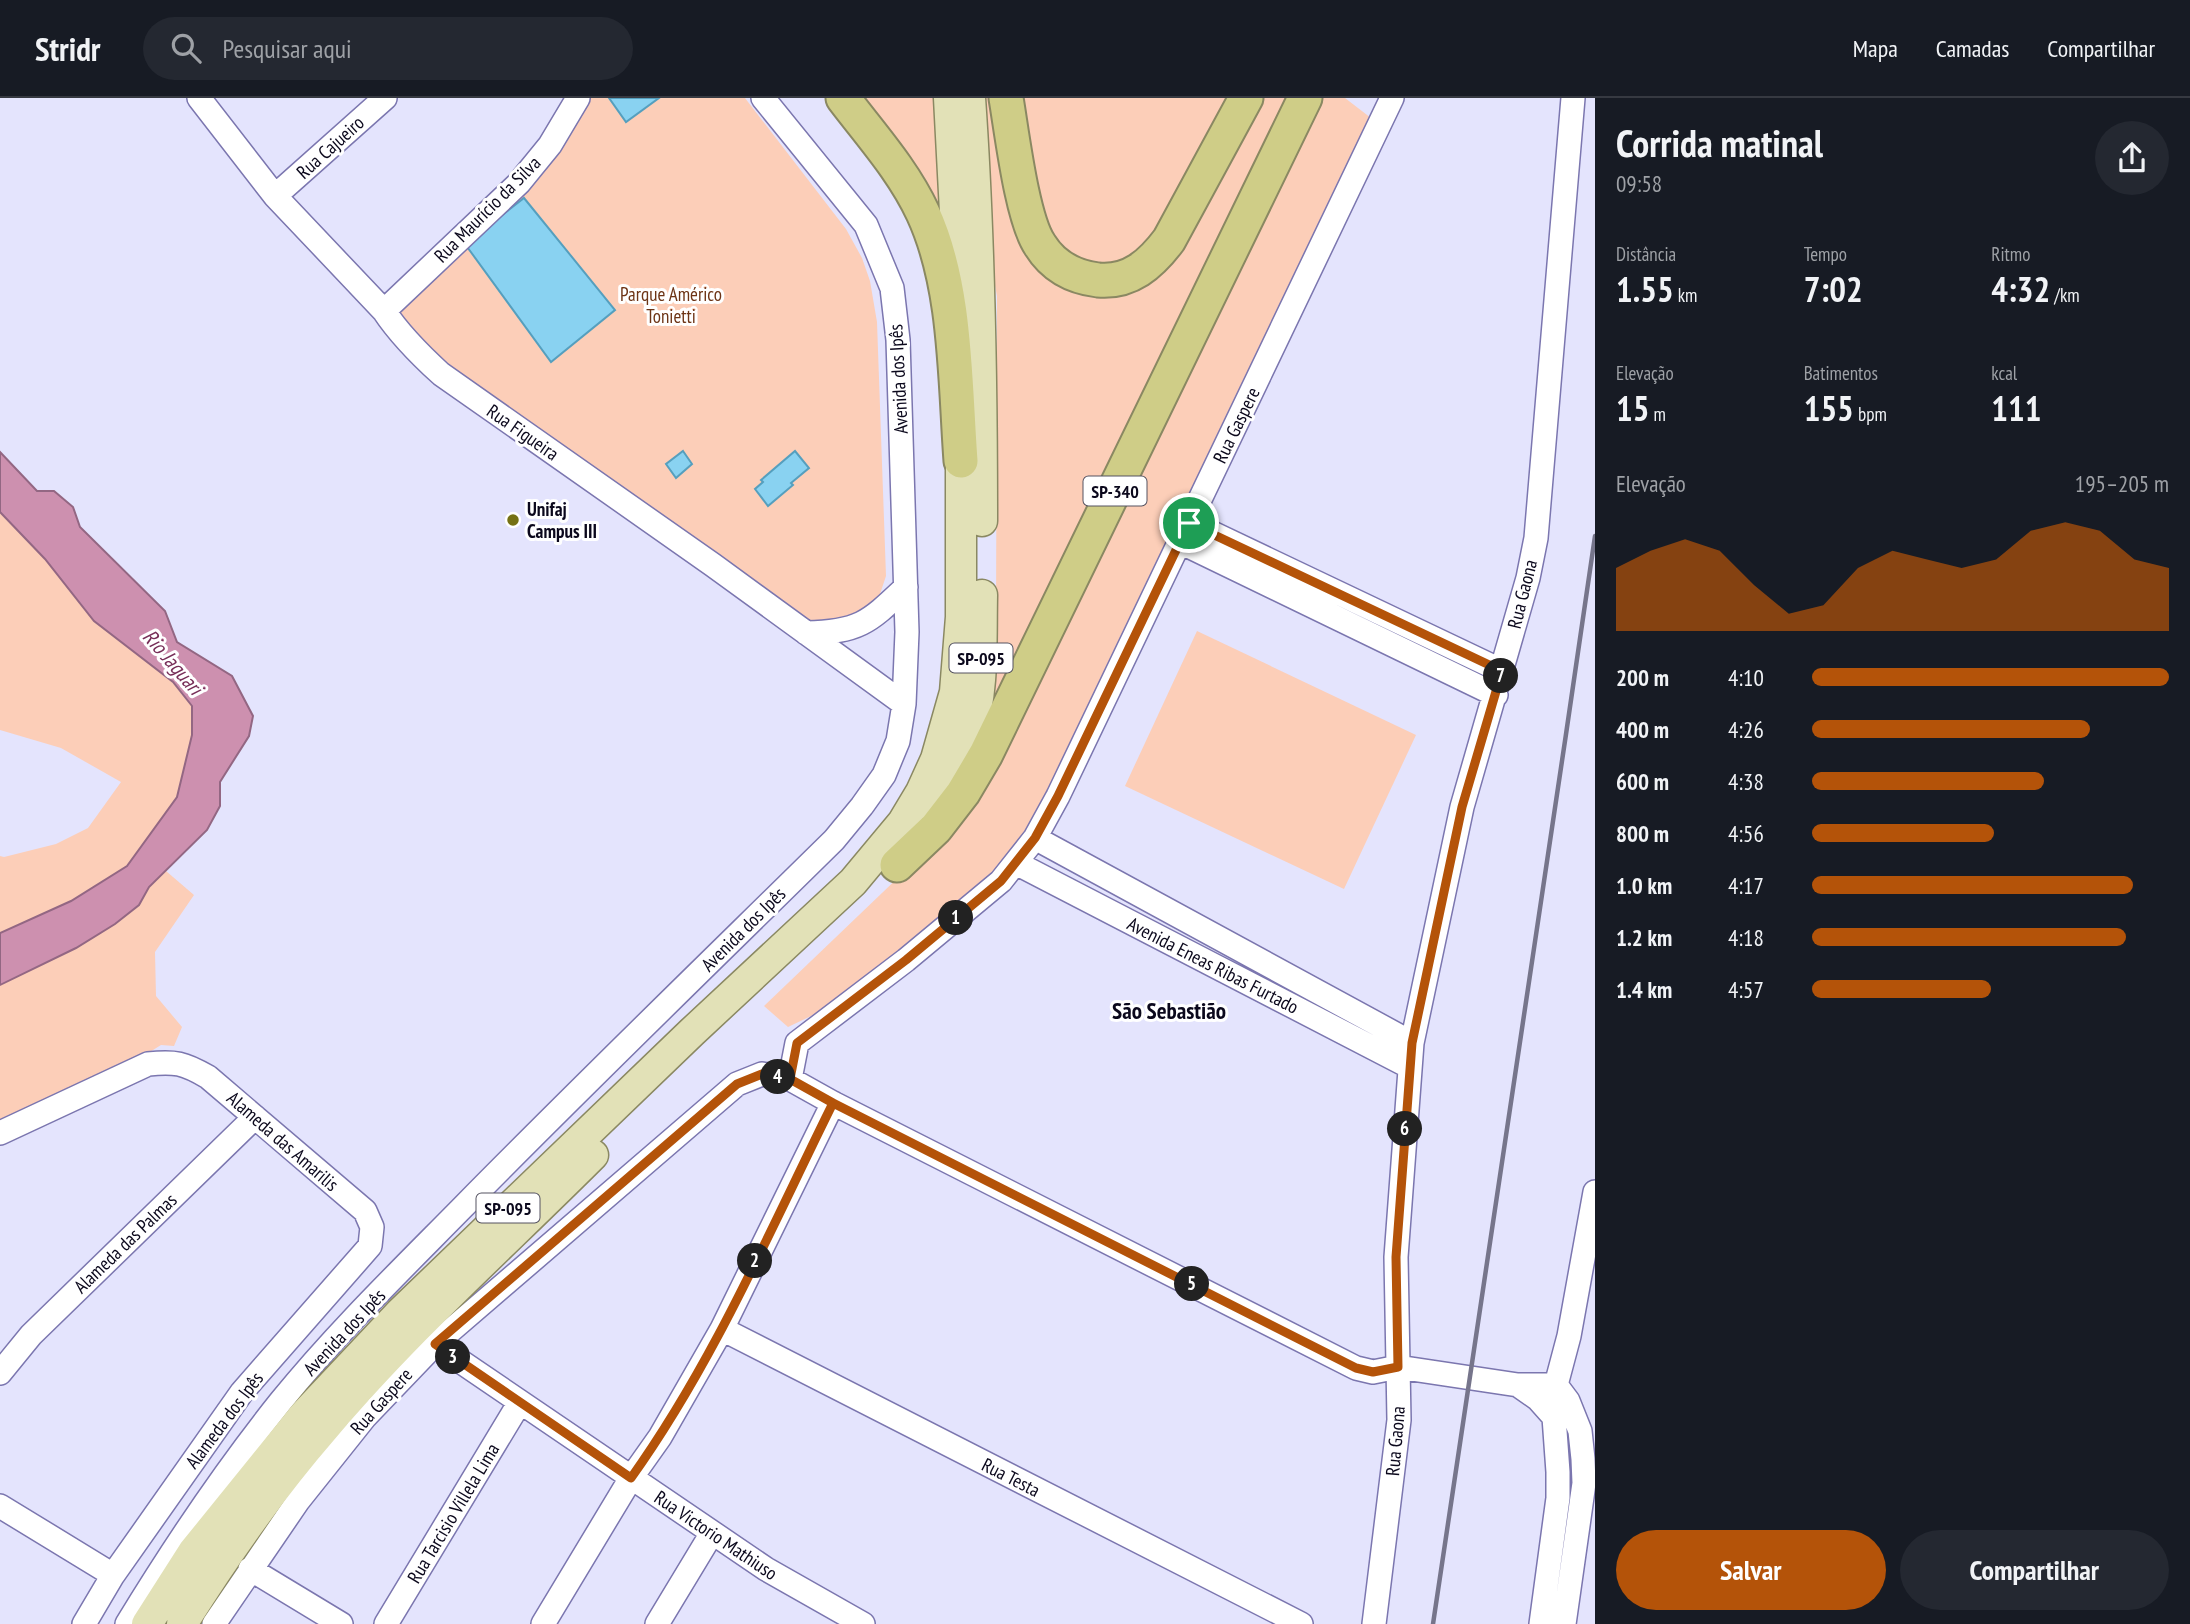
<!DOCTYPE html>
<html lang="pt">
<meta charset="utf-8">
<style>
:root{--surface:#171b24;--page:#242831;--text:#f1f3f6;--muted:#9ea1a6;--line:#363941;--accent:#b45309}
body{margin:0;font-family:"PT Sans Narrow",sans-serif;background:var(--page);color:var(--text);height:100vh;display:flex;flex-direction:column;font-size:26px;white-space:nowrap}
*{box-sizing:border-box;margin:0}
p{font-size:23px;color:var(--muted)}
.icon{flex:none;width:38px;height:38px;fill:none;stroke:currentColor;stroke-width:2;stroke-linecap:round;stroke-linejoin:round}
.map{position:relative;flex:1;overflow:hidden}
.side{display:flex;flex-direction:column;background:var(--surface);width:595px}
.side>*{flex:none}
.pin{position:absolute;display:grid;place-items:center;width:60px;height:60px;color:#fff;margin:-30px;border:4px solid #fff;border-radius:50%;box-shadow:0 2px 7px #0007}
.km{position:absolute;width:35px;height:35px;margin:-18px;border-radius:50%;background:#222;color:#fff;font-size:19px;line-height:35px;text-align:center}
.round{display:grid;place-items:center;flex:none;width:74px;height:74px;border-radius:37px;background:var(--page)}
.head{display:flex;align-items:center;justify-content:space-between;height:119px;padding:0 21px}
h1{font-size:38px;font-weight:600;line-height:52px}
.metrics{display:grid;grid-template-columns:repeat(3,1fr);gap:10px;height:119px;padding:7px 21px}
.metrics div{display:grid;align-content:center}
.metrics b{font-size:35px;font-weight:600}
.metrics small{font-size:19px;font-weight:400}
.metrics p{font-size:19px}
.chart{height:196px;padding:14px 21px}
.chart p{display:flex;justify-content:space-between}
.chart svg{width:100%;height:126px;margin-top:7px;fill:var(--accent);opacity:.7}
.cta{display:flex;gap:14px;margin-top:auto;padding:14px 21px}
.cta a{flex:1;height:80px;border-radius:42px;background:var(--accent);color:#fff;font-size:28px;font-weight:600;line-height:80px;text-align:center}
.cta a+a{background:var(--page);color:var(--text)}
ul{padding:0 21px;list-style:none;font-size:23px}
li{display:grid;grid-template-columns:112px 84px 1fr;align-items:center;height:52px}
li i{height:18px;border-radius:9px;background:var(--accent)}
header{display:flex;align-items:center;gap:42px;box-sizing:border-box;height:98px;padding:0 35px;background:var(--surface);border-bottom:2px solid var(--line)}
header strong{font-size:33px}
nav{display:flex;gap:38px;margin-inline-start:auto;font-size:24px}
.search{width:490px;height:63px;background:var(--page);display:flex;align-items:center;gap:18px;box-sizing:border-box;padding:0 24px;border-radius:38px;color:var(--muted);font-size:26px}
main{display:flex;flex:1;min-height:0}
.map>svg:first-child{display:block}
.green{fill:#fcceb8}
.water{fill:#cd90af;stroke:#936783;stroke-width:2}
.building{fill:#89d2f1;stroke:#559fbe;stroke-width:2}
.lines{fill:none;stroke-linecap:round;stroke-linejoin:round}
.minor-casing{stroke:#7b76af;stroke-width:26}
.major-casing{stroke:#8a8862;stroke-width:33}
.highway-casing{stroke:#8a8862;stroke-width:37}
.minor{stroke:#fff;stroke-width:23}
.major{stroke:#e2e1b7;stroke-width:30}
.highway{stroke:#cfcd87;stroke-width:33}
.rail{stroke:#76758b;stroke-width:4.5}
.route-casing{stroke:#fff;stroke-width:14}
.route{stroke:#b45309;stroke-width:9}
.poi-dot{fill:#757114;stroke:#fff;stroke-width:2.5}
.labels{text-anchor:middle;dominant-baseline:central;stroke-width:6;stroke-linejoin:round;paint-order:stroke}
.shield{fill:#fff;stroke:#545260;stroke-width:2}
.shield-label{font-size:18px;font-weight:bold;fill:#0b081c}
.street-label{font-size:19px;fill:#0b081c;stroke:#fff}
.park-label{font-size:19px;fill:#6d3415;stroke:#fff}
.poi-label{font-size:19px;font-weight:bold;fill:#0b081c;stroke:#fff;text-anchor:start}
.water-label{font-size:21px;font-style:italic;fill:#772e58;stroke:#fff}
.quarter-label{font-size:23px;font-weight:bold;fill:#0b081c;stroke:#fff}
</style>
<header>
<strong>Stridr</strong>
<div class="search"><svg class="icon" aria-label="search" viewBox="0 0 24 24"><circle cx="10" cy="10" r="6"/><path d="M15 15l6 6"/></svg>Pesquisar aqui</div>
<nav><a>Mapa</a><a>Camadas</a><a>Compartilhar</a></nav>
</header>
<main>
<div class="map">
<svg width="1595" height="1526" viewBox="0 0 1595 1526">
<rect width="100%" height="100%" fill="#e4e4fd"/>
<path class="green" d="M585,0H745L846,131L862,160L870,183L877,224L886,478L879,499L857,516L833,522H802L431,264L397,220L403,206Z
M854,0H935L943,145Z
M981,0H999L1021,131L1115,193L1259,0H1297L988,621L996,524L997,198L991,167Z
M1021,0H1229L1154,143L1112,171L1062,156L1044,127Z
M1315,0H1345L1371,20L1034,723L997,771L969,796L841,899L811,918L788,929L764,908L953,727Z
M0,414L173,584L192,608V637L177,699L127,768L71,803L0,835V758L4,759L56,746L88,730L121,684L61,650L0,632Z
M1197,533L1416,637L1344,791L1125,688Z
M166,773L194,797L155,854L156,898L182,929L174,948L161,947L137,962L0,1028V887L76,850L115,826L139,807L149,789Z"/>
<path class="water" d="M0,354L37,393H54L73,409L80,429L165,513L177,544L232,578L253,618L249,638L220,684V708L207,732L149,789L139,807L115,826L76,850L0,887V835L71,803L127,768L177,699L192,637V608L173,584L94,523L45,461L0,414Z"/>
<path class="building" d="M609,0H659L626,24Z
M524,100L615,212L551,264L465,146Z
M683,353L692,366L676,380L666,366Z
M795,353L809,370L791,385L793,387L768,408L755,391L763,384L761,382Z"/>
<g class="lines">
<g class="minor-casing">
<path id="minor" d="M199,0L275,98L384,213C400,237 419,256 441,276L713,467L904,606
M275,98L385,0
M384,213L519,85L550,47L578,0
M1189,424L1502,573
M1180,444L1496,597
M806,535C860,534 869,524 906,489
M1035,740L1412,945
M1016,765L1410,969
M790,981L797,945L906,862L1001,783L1035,740L1058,698L1392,0
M0,1035L148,966C175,963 184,965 208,979L365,1113L372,1129L370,1148L242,1294L113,1477L84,1526
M722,1231L1301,1526
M435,1246L766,1471L863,1526
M0,1275L31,1237L255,1019
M1518,1287L1538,1301L1554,1319L1558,1374V1400L1541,1526
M1556,1287L1568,1303L1580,1333L1583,1361L1584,1385L1564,1526
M1545,1295L1556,1287L1569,1238L1595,1094
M0,1408L113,1477
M250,1471L341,1526
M127,1526C174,1449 224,1374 281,1303C337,1234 401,1172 463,1109C585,985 710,864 834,742L862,708L884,677L898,643L904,606L907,534L898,242L892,190L866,127L763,0
M214,1526L298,1403L365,1319L435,1246L737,986L762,976L790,981L833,1005L1356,1270L1373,1274L1398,1269L1518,1287H1556
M386,1526L520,1304
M543,1526L631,1380L660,1339L722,1231L833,1005
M657,1526L712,1435
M1374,1526L1399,1322L1396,1159L1412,945L1462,709L1528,480L1536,440L1573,0"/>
</g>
<g class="major-casing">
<path id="major" d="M949,0L960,209
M970,0C980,141 982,282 982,423
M935,712C948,688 963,664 970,638C984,592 981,545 982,497
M147,1526L193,1454L303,1318L400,1215L692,934L853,784L903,724L921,694L936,661L955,594L961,519V340
M182,1526C224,1459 270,1393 322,1333C405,1234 502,1148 593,1057"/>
</g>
<g class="highway-casing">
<path id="highway" d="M843,0C871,37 903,72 923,115C957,188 955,283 961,363
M1006,0C1012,35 1022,121 1040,147C1053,168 1073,179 1098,182C1130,185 1151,166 1169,142L1246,0
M897,767L936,730L963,695L986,656L1305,0"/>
</g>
<use href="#minor" class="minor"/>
<use href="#major" class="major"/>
<use href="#highway" class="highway"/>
<path class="rail" d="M1433,1526C1484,1163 1543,801 1595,438"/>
</g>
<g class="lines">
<g class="route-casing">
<path id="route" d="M1189,425L1058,698L1035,740L1001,783L906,862L797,945L790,981L833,1005C770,1132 714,1264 631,1380L435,1246L737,986L762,976L790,981L833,1005L1356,1270L1373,1274L1398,1269L1396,1159L1412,945L1462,709L1502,573L1189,425"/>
</g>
<use href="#route" class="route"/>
</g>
<circle class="poi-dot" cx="513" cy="422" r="7"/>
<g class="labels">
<g class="shield">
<rect x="1083.5" y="378.5" width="63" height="29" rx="5"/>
<rect x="949.5" y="545.5" width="63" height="29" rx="5"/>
<rect x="476.5" y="1095.5" width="63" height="29" rx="5"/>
</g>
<g class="shield-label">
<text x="1115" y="393">SP-340</text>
<text x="981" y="560">SP-095</text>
<text x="508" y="1110">SP-095</text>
</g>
<g class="street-label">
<text transform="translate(330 49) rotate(-42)">Rua Cajueiro</text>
<text transform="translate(487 111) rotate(-45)">Rua Maurício da Silva</text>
<text transform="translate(898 281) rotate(-93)">Avenida dos Ipês</text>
<text transform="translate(1236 327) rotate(-64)">Rua Gaspere</text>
<text transform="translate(523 334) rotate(35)">Rua Figueira</text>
<text transform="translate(1522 496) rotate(-76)">Rua Gaona</text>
<text transform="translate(743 831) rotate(-45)">Avenida dos Ipês</text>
<text transform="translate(1213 867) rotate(27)">Avenida Eneas Ribas Furtado</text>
<text transform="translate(283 1043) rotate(41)">Alameda das Amarilis</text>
<text transform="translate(125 1145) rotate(-44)">Alameda das Palmas</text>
<text transform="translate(344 1234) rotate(-47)">Avenida dos Ipês</text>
<text transform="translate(381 1303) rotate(-48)">Rua Gaspere</text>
<text transform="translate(224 1322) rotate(-53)">Alameda dos Ipês</text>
<text transform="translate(1395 1343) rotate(-85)">Rua Gaona</text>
<text transform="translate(1011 1379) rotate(27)">Rua Testa</text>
<text transform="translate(453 1415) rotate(-59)">Rua Tarcisio Villela Lima</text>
<text transform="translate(716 1437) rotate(34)">Rua Victorio Mathiuso</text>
</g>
<g class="park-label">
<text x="671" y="196">Parque Américo<tspan x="671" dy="22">Tonietti</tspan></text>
</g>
<g class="poi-label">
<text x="527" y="411">Unifaj<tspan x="527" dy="22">Campus III</tspan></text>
</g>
<g class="water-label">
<text transform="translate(173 564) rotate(49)">Rio Jaguari</text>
</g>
<g class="quarter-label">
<text x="1169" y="912">São Sebastião</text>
</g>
</g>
</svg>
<div class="pin" style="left:1189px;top:425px;background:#1e9e55"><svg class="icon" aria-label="arrive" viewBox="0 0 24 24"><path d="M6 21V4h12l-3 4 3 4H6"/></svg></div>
<b class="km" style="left:956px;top:820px">1</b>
<b class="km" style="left:755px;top:1163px">2</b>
<b class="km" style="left:453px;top:1259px">3</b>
<b class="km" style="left:778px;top:979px">4</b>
<b class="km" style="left:1192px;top:1186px">5</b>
<b class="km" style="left:1405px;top:1031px">6</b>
<b class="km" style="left:1501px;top:578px">7</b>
</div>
<section class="side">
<div class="head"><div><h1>Corrida matinal</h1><p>09:58</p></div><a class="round"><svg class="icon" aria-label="share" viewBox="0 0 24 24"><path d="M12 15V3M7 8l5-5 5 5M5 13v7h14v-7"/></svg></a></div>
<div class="metrics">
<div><p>Distância</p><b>1.55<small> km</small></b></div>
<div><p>Tempo</p><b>7:02</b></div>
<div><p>Ritmo</p><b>4:32<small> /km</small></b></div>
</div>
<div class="metrics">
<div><p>Elevação</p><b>15<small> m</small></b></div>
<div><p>Batimentos</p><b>155<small> bpm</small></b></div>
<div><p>kcal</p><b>111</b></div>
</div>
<div class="chart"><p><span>Elevação</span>195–205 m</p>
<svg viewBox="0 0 160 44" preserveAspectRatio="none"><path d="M0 44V22L10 16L20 12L30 16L40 28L50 38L60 35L70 22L80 16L90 19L100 22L110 19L120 9L130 6L140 9L150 19L160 22V44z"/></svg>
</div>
<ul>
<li><b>200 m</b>4:10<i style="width:100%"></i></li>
<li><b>400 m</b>4:26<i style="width:78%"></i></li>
<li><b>600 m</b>4:38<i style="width:65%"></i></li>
<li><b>800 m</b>4:56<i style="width:51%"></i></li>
<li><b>1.0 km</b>4:17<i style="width:90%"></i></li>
<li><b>1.2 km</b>4:18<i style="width:88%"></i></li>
<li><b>1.4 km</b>4:57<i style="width:50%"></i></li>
</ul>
<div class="cta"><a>Salvar</a><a>Compartilhar</a></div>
</section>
</main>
